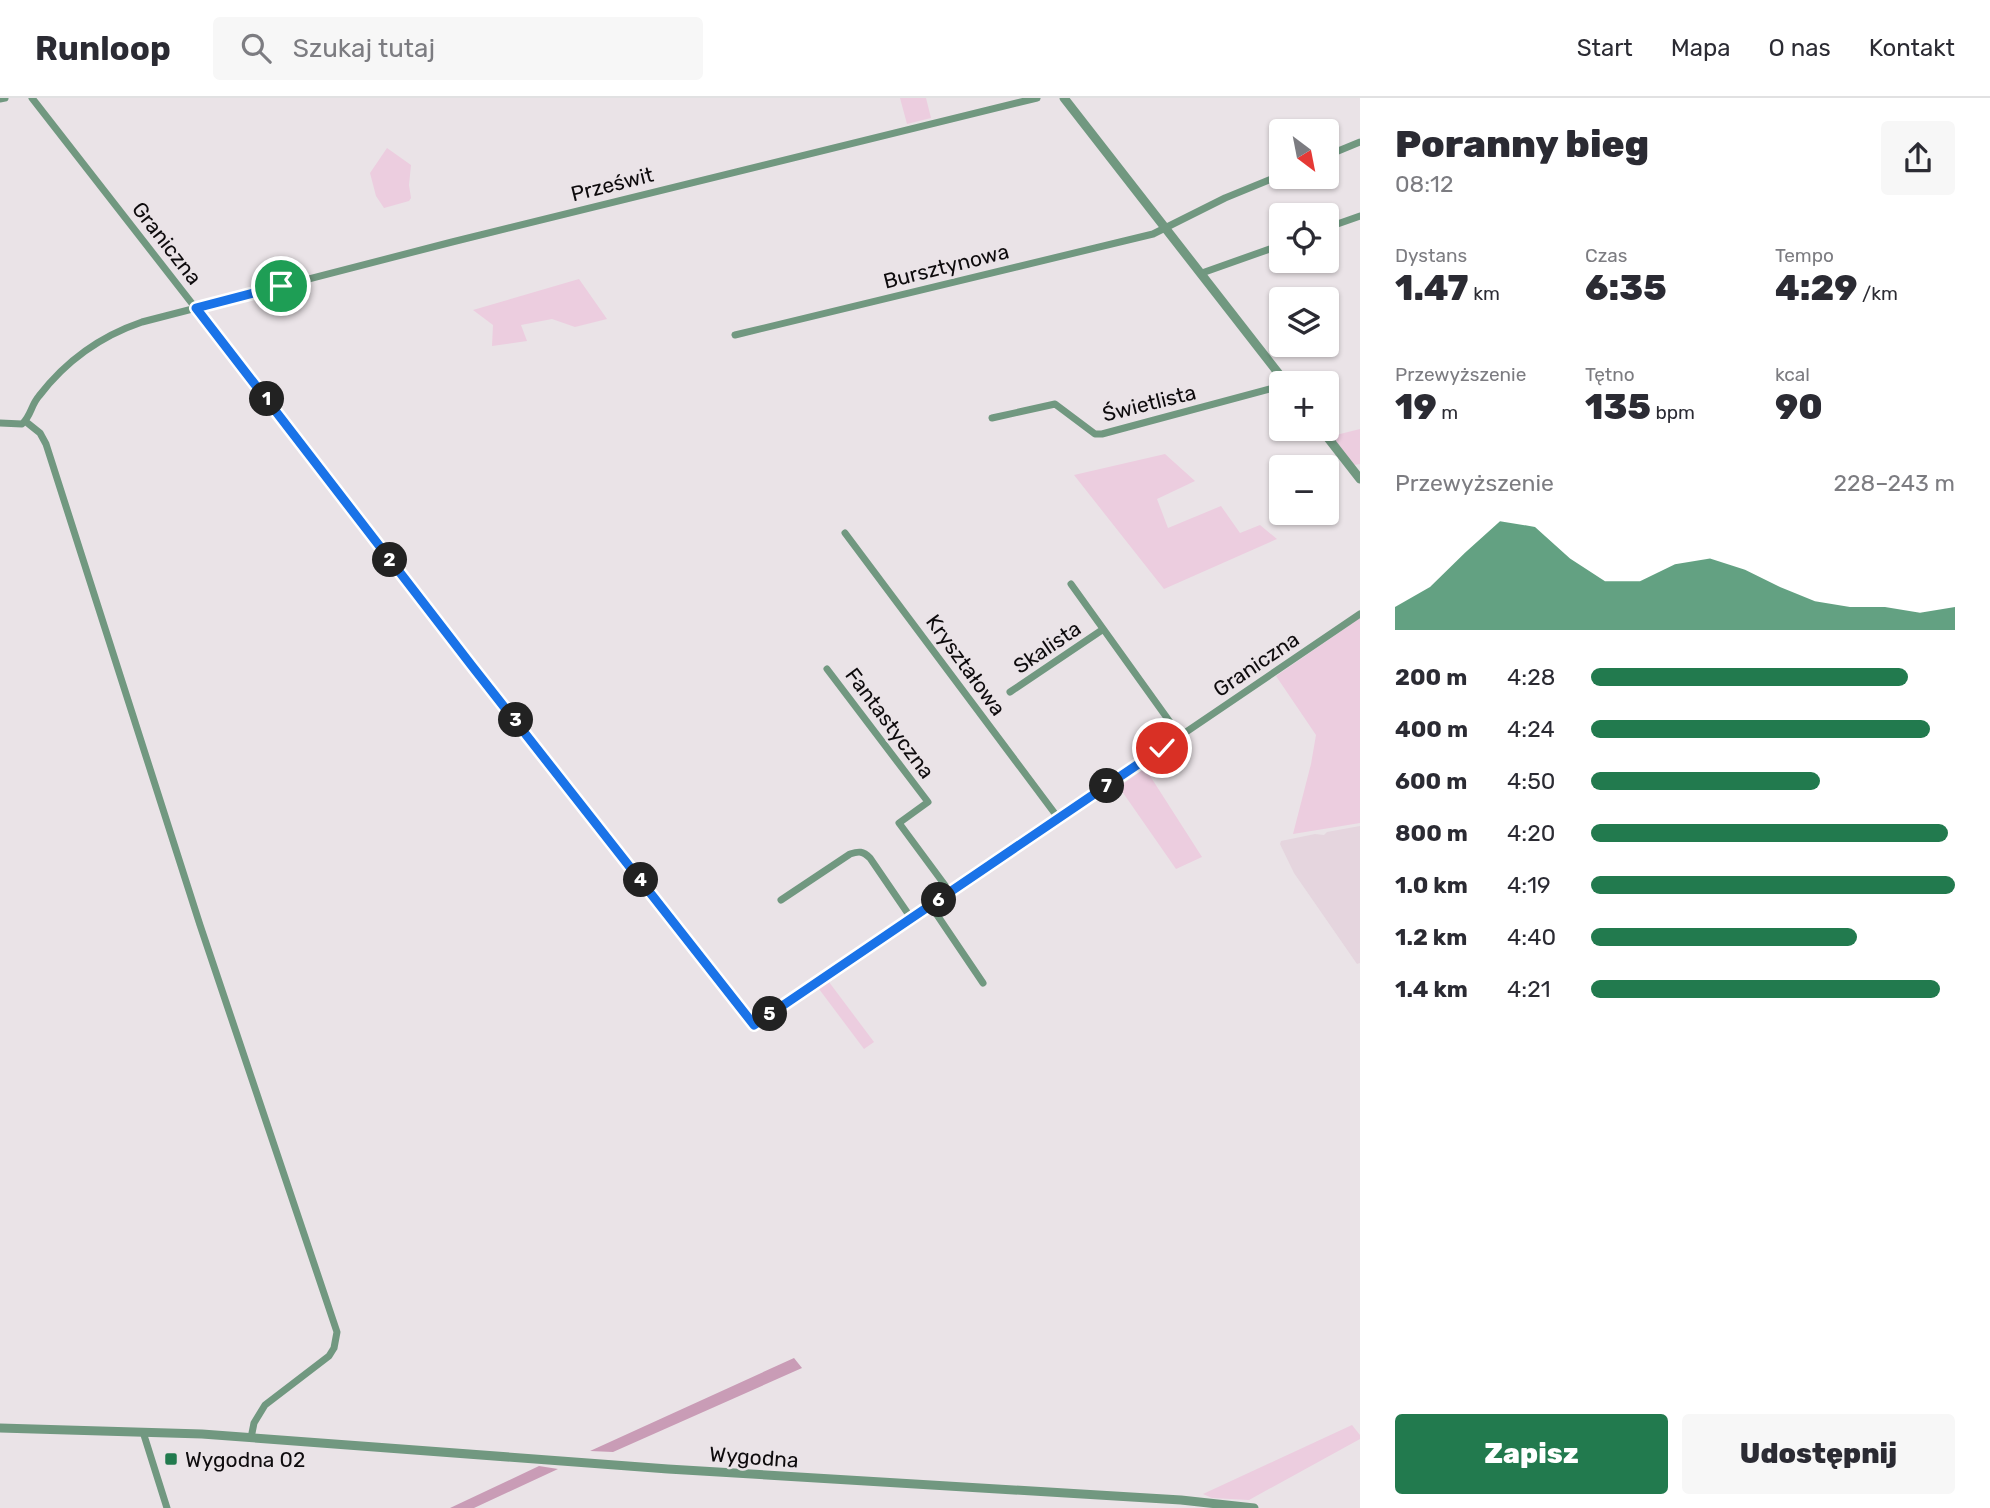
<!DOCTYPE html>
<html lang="pl">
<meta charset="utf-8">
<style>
:root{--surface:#fff;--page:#f7f7f7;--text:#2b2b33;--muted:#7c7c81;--line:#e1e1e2;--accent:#227a4e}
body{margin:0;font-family:Rubik,sans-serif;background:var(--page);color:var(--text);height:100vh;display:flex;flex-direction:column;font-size:26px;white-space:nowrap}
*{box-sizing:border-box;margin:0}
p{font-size:23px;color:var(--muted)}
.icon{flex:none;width:38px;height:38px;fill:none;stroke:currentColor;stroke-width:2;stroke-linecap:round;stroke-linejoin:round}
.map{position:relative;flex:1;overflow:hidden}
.sheet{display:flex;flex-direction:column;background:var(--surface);width:630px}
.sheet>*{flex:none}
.needle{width:46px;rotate:148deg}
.buttons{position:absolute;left:1269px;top:21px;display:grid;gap:14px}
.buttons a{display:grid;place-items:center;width:70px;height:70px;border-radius:7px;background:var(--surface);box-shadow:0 2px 5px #0004;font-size:35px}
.pin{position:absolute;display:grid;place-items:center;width:60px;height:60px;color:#fff;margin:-30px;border:4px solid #fff;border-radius:50%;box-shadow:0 2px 7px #0007}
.km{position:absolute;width:35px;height:35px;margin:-18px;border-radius:50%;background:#222;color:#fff;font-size:19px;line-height:35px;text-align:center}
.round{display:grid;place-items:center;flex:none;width:74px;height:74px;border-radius:7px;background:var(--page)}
.headline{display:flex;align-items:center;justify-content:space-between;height:119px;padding:0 35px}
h1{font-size:38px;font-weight:800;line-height:52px}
.metrics{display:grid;grid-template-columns:repeat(3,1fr);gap:10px;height:119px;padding:7px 35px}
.metrics div{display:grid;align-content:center}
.metrics b{font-size:35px;font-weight:800}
.metrics small{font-size:19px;font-weight:400}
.metrics p{font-size:19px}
.chart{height:196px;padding:14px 35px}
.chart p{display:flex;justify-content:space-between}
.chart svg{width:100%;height:126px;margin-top:7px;fill:var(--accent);opacity:.7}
.action{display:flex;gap:14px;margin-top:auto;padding:14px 35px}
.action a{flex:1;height:80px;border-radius:7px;background:var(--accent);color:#fff;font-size:28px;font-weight:800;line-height:80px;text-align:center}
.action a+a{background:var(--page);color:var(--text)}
ul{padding:0 35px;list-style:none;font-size:23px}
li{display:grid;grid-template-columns:112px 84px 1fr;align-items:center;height:52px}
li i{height:18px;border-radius:9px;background:var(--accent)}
header{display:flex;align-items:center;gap:42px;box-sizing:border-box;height:98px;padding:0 35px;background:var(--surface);border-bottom:2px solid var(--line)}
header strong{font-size:33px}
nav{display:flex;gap:38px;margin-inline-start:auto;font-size:24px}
.search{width:490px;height:63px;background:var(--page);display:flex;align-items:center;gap:18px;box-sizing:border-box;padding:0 24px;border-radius:7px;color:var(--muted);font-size:26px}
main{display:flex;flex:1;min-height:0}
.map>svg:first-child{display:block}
.built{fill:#e5d5de}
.green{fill:#eccddf}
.forest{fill:#c99cb6}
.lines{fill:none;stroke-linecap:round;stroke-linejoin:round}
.minor{stroke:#719880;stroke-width:7}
.tertiary{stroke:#719880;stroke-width:9}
.route-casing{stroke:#fff;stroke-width:14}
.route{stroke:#1a73e8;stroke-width:9}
.poi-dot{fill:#227a4e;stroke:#eae3e7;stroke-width:2.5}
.labels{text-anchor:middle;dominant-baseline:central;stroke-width:5;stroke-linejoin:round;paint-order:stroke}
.street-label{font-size:21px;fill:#0e0b0d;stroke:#eae3e7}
.poi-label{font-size:21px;fill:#0e0b0d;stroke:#eae3e7;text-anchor:start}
</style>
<header>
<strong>Runloop</strong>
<div class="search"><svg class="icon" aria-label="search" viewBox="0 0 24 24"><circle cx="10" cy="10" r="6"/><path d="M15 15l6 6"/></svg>Szukaj tutaj</div>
<nav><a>Start</a><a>Mapa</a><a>O nas</a><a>Kontakt</a></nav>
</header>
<main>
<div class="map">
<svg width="1360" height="1410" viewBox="0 0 1360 1410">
<rect width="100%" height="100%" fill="#eae3e7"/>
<path class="built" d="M1360,728V865L1357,866L1294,775L1280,746L1281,743L1315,736L1324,737L1327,734Z"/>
<path class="green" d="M900,0H926L931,20L907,26Z
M387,50L411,67L409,87L411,100L409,103L384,110L376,98L370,75Z
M579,181L607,221L575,229L552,221L521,227L527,243L492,248L493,227L473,212Z
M1360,331V366L1354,367L1332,338Z
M1165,356L1195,383L1157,401L1168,430L1221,408L1240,435L1260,427L1277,441L1164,491L1074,377Z
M1360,520V725L1293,736L1311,666L1316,637L1276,578Z
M1145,670L1202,759L1176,771L1119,689Z
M829,884L874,944L864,951L819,891Z
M1352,1327L1360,1337V1341L1249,1402L1212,1400L1203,1396Z"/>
<path class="forest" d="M794,1260L802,1270L613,1354L590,1353Z
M539,1368L558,1371L474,1410H450Z"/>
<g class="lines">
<path class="minor" d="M32,0L754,927L1360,516
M0,1L5,0
M1326,58L1360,44
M1326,130L1360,118
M1202,175L1281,147
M735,237L1153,136L1225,100L1281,77
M992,320L1055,306L1095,336H1102L1281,288
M25,323L40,335L46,346L200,827L337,1234L334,1250L329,1258L265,1307L254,1325L251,1340
M0,325L22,326C31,318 31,307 39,298C65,264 101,238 142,224L452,144L1037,0
M845,435L1059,721
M1071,486L1180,638
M827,571L928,704L899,725L950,794
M1010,594L1102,532
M781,802L850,756C859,753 863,753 870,760L911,820
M931,808L983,885
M143,1334L167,1410"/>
<path class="tertiary" d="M1064,0L1286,285
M1321,331L1360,381
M0,1330L202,1336L668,1371L1181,1402L1254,1410"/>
</g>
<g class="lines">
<g class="route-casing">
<path id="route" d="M281,188L196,210L472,568L754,927L1162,650"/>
</g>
<use href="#route" class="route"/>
</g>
<rect class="poi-dot" x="164" y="1354" width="14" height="14" rx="3.5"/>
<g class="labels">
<g class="street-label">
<text transform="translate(612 86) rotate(-14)">Prześwit</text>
<text transform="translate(167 145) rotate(52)">Graniczna</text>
<text transform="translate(946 168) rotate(-14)">Bursztynowa</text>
<text transform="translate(1149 305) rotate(-14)">Świetlista</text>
<text transform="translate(1047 549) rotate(-34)">Skalista</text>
<text transform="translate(1256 566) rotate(-34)">Graniczna</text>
<text transform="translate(966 567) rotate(54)">Kryształowa</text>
<text transform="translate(890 625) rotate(53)">Fantastyczna</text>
<text transform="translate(754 1359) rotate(4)">Wygodna</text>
</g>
<g class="poi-label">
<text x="185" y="1361">Wygodna 02</text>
</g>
</g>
</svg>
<div class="buttons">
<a><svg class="needle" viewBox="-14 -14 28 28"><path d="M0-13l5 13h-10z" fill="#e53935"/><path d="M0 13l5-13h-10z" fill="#7c7c81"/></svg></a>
<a><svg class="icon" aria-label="locate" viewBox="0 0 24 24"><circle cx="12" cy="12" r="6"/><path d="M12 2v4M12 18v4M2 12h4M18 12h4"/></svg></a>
<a><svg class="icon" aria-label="layers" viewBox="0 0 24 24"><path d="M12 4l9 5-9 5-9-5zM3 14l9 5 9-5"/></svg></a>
<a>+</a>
<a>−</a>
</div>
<div class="pin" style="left:281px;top:188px;background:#1e9e55"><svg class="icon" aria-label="arrive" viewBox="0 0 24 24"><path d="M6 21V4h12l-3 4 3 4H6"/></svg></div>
<div class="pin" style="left:1162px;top:650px;background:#d93025"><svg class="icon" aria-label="check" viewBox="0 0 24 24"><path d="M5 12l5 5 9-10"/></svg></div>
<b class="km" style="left:267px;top:301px">1</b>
<b class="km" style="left:390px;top:462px">2</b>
<b class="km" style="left:516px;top:622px">3</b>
<b class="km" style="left:641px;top:782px">4</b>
<b class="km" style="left:770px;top:916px">5</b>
<b class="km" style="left:939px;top:802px">6</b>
<b class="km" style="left:1107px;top:688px">7</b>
</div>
<section class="sheet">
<div class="headline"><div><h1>Poranny bieg</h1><p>08:12</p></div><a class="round"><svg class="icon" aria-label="share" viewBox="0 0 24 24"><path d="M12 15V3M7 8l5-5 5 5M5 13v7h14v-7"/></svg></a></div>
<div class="metrics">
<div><p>Dystans</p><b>1.47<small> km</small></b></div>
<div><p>Czas</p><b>6:35</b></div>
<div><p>Tempo</p><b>4:29<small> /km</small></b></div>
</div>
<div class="metrics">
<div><p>Przewyższenie</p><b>19<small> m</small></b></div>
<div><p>Tętno</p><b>135<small> bpm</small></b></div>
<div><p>kcal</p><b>90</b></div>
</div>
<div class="chart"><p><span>Przewyższenie</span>228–243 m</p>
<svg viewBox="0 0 160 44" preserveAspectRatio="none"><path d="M0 44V36L10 29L20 17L30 6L40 8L50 19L60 27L70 27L80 21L90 19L100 23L110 29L120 34L130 36L140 36L150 38L160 36V44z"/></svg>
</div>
<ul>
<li><b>200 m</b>4:28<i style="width:87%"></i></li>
<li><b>400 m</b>4:24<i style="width:93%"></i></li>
<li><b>600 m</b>4:50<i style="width:63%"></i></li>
<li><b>800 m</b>4:20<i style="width:98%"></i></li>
<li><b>1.0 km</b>4:19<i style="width:100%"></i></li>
<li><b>1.2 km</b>4:40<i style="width:73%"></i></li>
<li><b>1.4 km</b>4:21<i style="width:96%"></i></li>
</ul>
<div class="action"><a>Zapisz</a><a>Udostępnij</a></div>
</section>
</main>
